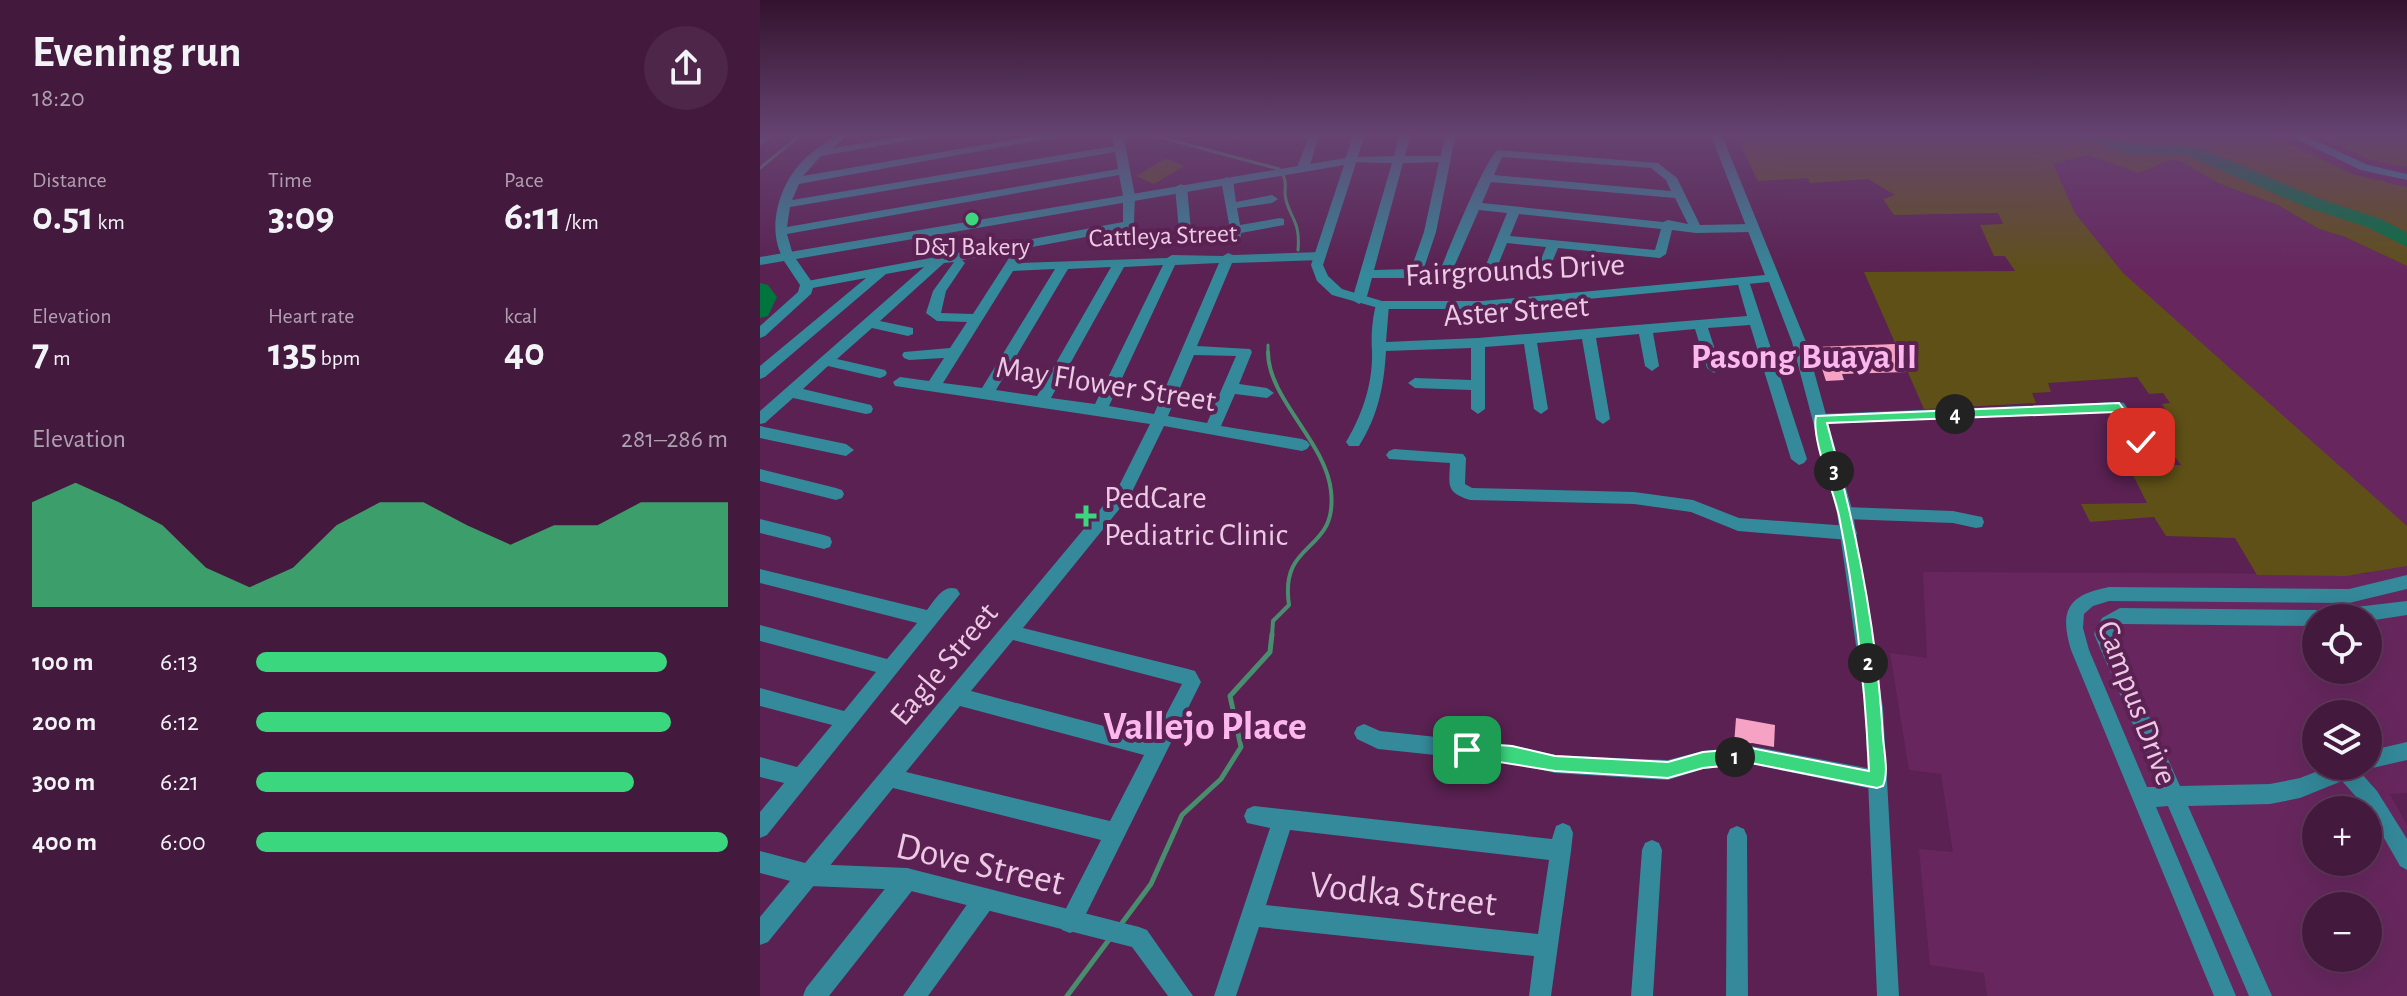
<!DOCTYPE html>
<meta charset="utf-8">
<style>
:root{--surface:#44193e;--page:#4e2649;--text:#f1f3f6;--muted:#afa0b0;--line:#5c3858;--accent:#3ad77f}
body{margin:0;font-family:"Alegreya Sans",sans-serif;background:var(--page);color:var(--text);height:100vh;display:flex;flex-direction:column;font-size:30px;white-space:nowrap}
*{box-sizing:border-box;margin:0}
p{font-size:26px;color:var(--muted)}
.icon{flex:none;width:44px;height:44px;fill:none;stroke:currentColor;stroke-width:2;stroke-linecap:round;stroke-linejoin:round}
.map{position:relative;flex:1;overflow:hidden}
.side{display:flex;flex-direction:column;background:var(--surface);width:760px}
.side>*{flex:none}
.fabs{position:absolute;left:1542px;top:604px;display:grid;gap:16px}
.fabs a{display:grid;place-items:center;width:80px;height:80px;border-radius:50%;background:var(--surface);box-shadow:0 8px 32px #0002,0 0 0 2px var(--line);font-size:40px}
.pin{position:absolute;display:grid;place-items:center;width:68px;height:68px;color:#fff;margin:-34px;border-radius:16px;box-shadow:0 4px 12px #0006}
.km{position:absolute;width:40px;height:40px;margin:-20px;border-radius:50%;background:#222;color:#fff;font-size:22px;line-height:40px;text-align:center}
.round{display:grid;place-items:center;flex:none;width:84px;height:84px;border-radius:42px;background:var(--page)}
.head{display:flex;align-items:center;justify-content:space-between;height:136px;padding:0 32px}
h1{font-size:44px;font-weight:700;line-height:60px}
.metrics{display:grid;grid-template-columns:repeat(3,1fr);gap:12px;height:136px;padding:8px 32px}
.metrics div{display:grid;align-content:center}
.metrics b{font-size:40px;font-weight:700}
.metrics small{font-size:22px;font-weight:400}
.metrics p{font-size:22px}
.chart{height:224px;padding:16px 32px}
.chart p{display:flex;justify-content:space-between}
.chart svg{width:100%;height:144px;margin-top:8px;fill:var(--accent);opacity:.7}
ul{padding:0 32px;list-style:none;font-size:26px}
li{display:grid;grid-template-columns:128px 96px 1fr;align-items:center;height:60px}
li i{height:20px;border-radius:10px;background:var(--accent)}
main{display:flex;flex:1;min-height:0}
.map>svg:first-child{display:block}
.built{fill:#67275e;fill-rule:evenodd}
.green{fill:#5f5017}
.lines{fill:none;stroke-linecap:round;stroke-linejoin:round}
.stream-far2{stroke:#478e6f;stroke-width:3}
.stream-far1{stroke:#478e6f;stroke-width:4}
.stream{stroke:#478e6f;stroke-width:5}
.river{fill:#00743d;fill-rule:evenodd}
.building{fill:#f5a2c4}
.minor{fill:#34899a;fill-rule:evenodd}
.tertiary{fill:#34899a;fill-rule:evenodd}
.route{fill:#3ad77f;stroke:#fff;stroke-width:2}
.poi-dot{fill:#3ad77f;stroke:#5a2152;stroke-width:3}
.labels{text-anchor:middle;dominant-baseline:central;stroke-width:8;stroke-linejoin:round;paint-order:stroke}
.far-street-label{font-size:26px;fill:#ecc9e4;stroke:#5a2152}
.far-poi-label{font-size:26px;fill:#ecc9e4;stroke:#5a2152}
.street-label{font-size:32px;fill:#ecc9e4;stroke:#5a2152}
.poi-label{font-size:32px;fill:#ecc9e4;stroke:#5a2152;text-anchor:start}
.quarter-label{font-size:36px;font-weight:bold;fill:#fdb7ef;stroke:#5a2152}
.near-street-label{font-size:38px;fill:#ecc9e4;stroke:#5a2152}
.near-neighbourhood-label{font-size:40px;font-weight:bold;fill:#fdb7ef;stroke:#5a2152}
</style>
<main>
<section class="side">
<div class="head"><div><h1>Evening run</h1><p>18:20</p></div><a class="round"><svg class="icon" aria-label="share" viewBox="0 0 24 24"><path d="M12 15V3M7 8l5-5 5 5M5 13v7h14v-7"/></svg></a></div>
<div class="metrics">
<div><p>Distance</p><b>0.51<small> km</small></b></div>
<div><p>Time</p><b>3:09</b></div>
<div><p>Pace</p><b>6:11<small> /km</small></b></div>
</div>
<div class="metrics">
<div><p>Elevation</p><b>7<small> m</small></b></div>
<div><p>Heart rate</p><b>135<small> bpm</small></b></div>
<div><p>kcal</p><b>40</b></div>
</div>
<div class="chart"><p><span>Elevation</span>281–286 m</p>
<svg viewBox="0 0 160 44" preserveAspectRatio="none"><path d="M0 44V12L10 6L20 12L30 19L40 32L50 38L60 32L70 19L80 12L90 12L100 19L110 25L120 19L130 19L140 12L150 12L160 12V44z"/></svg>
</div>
<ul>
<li><b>100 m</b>6:13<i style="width:87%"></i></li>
<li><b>200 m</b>6:12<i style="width:88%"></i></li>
<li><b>300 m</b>6:21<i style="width:80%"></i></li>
<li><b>400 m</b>6:00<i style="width:100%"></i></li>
</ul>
</section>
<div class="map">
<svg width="1647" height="996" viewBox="0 0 1647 996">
<rect width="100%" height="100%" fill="#5a2152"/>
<path class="built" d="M1344,133H1647V227Z
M1327,155L1379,173L1410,160L1420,161L1460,184L1518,205L1559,229L1585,237L1647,266V793L1630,794L1647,825V996H1227L1224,973L1170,965L1159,849L1193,852L1181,774L1149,770L1130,653L1167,658L1163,572L1610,574L1272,169ZM1556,618H1608V670H1556ZM1556,714H1608V766H1556ZM1556,810H1608V862H1556ZM1556,906H1608V958H1556Z"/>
<path class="green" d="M974,133H1508L1595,175L1647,187V266L1585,237L1559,229L1518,205L1460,184L1420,161L1410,160L1379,173L1327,155L1293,164L1315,213L1363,273L1647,526V566L1586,576L1497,575L1475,538L1406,536L1394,517L1330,522L1321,504L1387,503L1368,465H1421L1389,423L1413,421L1402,404L1410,403L1403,393L1389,394L1377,377L1288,383L1291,392L1272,393L1276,403L1164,409L1104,272L1255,271L1245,256H1234L1220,225L1243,224L1238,213L1134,215L1123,199L1135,195L1108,179L1050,183L1048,178L998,181Z
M1552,133H1647V167L1610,160Z
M406,158L424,166L394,184L376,176Z"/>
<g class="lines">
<path class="stream-far2" d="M384,133L519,169
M0,168L43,133
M523,175C527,183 525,185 525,194C527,216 541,218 538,250
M508,354V345"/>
<path class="stream-far1" d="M508,352C508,399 566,442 571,491C578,555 519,538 529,605L513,621L512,636"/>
<path class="stream" d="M359,927L391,884L422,815L461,779L481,747L470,696L510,652L512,634
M307,996L351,937"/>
<path class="river" d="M1308,133H1337L1368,144L1435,146L1560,199L1621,219L1647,233V247L1607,227L1546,207L1426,155L1367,154Z
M0,283L8,285L17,297L8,316L0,318Z"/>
</g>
<path class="building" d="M1135,344L1146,372L1082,374L1084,380L1066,381L1055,347Z
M976,718L1015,725L1014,747L992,743L974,745Z"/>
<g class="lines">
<path class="minor" d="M5,133H17L0,146V137Z
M78,133H90L73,148L162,133H190L61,156L43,176L292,133H319L39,184L32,200L354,146L352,133H363L375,196L373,247L369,248L363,244V230L202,260L205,263L186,291L181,313L213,314L249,258H257L258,263L407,258L412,255L463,256L468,253L473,255L560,252L566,256L560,260L472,263L437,346L490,349L492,352L479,384L507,388L514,393L507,398L475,394L461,426L542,439L547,441L550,445L547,449L542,451L404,426L370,496L263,628L428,669L435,671L441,682L318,930L310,933L302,930L299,922L341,840L133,788L8,942L0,945V917L358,488L390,424L135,386L133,382L140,377L169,381L184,358L149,360L144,358L142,355L144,352L190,348L207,322L177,321L166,313L173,291L194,262L184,263L120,321L153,328V334L148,336L112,328L77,359L125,370L127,373L125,376L120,378L68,366L43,389L111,405L113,409L111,413L106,414L33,398L5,423L0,424V411L164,267L126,274L5,377L0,379V366L106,278L47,289L42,288V282L363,222V196L359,175L27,234L33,255L27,259L23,258C7,230 18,189 39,165C50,152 65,144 78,133ZM355,152L358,169L27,227L30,207ZM459,263L394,414L349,406L415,265ZM403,265L335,404L291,398L364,267ZM351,267L277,396L236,390L308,269ZM295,269L222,388L183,383L253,271ZM434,355L476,356L447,423L408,416ZM253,640L422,684L393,739L211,691ZM200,706L384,755L350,821L146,772Z
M560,133L549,168L543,171L537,168L548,138L417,137L412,134Z
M594,133H605L598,157L634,156L640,133H651L645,156H681L685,133H696L676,232L663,271L652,278H612L606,300L599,304L592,300L632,163L587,162L585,160ZM679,162L664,232L651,269L614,270L643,163Z
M1524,133H1539L1608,165L1647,174V180L1601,170Z
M738,150L898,163L917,178L940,225L992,224L998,228L992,232L936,233L912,230L906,254L900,258L798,248L790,267L784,271L778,267L786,247L747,243L733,277L727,281L721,277L747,213L719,210L689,278L683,282L678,281L677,278C686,256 726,156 738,150ZM742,157L891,168L906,180L911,191L734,175ZM731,182L915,198L928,224L908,220L903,222L722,203ZM759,214L901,229L895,250L750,236Z
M467,177L473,180L476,202L512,195L518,199L512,203L477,208L480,225L520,218L524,219V225L481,233L480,240H472L461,180Z
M421,184L427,187L432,241L426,245L420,241L415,187Z
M983,277L989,281L1047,459L1044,463L1039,465L1031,459L990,325L948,328L961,368L954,373L947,368L935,329L893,333L899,366L892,371L885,366L879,334L836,338L850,419L843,424L836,419L822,339L777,343L788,409L781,414L774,409L764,344L725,347V409L718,414L711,409V390L655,388L648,383L655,378L711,380V348L626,351C624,386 618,416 599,446H589L586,442C602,415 613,384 612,351C611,338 612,316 617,302L622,301L629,305L626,342L718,338L987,316L977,281Z
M1359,402L1364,403L1386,438L1389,442L1386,446H1376L1355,412L1060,424L1053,419L1060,414Z
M0,426L86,444L94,450L86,456L0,438Z
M634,449L703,454L706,458L705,484L712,488L874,492L933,500L979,518L1089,526L1095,528L1097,533L1095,538L1089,540L978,531L931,512L874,504L710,500C686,492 689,486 690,463L629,459L626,455L629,451Z
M0,469L76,488L82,490L84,494L82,498L76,500L0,481Z
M1085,507L1193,511L1222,517L1224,522L1222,527L1216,528L1193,523L1085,519L1079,518L1077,513L1079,508Z
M0,519L64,535L70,537L72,542L70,547L64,549L0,533Z
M0,569L167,610C175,600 183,584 197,589L200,594L7,835L0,838V812L24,783L0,777V757L37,767L72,725L0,706V688L84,711L116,672L0,641V625L127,659L157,623L0,583Z
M1647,575V589L1589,603L1349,601L1333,606L1324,614L1323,628L1329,650L1387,787H1400L1334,634L1342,618L1360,608L1556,610L1563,614L1570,610L1647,601V615L1608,621V618H1556V626L1362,624L1355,628L1352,634L1420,786L1510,784L1540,778L1571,766H1608V751L1647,742V760L1608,769L1604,768L1601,773L1617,791L1647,839V870L1640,866L1608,810L1582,781L1540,798L1510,804L1428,806L1512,996H1489L1408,806L1396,807L1476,996H1454L1311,650C1299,610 1308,595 1349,587L1589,589Z
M604,724L620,731L752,745L795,755L877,759L908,760L943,751L991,746L1117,770L1124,773L1127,780L1124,787L1117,790L991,764L943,769L908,780L795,773L752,763L618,749L597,739L594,733L597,727Z
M494,806L792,839L796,826L803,823L810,826L813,833L811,851L791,996H769L774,956L499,927L476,996H454L510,828L487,823L484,816L487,809ZM530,830L789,860L778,934L506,905Z
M977,826L984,829L987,836L988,996H966L967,836L970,829Z
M892,840L899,843L902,850L893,996H871L882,850L885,843Z
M147,868L155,871L158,879L155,887L69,996H43L46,988L139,871Z
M223,890L231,893L234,901L231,909L168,996H143L215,893Z"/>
<path class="tertiary" d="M950,133H961L1046,342L1093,513L1123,708L1139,996H1117L1105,708L1077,513L1032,342L1009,282L722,309H622L572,295L557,281L551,265L584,165L36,259L54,285L51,294L5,336L0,338V326L38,292L40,285L24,261L0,265V257L591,157L597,160L563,265L568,276L582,289L622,301H722L1005,275Z
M0,851L49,864L147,868L379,927L387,930L433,996H408L372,947L147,890L49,886L0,873Z"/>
</g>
<linearGradient id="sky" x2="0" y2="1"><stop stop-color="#32122d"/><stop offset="0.49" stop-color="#654371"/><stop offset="1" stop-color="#654371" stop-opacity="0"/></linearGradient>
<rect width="1647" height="273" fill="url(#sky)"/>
<path class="route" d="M1359,403L1386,438V445H1377L1356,412L1067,423C1096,526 1117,630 1123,737C1124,752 1129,772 1123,786L1117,788L991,763L943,768L908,778L795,771L702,756V745L707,743L752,746L795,756L908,762L943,752L991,748L1109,771C1105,685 1096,600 1079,516C1074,491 1051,439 1056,416Z"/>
<g class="poi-dot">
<circle cx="212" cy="219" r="8"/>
<path d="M322 504h8v8h8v8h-8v8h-8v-8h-8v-8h8z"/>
</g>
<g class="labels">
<g class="far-street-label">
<text transform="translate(403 236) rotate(-2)">Cattleya Street</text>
</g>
<g class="far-poi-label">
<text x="212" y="247">D&amp;J Bakery</text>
</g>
<g class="street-label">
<text transform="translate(755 270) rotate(-3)">Fairgrounds Drive</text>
<text transform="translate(756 311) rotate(-4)">Aster Street</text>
<text transform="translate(346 384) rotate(9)">May Flower Street</text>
<text transform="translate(184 664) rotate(-50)">Eagle Street</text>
<text transform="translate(1377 703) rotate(69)">Campus Drive</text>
</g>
<g class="poi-label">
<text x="344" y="498">PedCare<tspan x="344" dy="37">Pediatric Clinic</tspan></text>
</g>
<g class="quarter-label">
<text x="1044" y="357">Pasong Buaya II</text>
</g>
<g class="near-street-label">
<text transform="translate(220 865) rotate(13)">Dove Street</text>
<text transform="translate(643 895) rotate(6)">Vodka Street</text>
</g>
<g class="near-neighbourhood-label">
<text x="445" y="727">Vallejo Place</text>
</g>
</g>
</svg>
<div class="fabs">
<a><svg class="icon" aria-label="locate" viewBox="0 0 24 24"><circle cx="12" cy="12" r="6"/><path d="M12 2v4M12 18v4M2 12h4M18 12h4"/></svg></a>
<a><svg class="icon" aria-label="layers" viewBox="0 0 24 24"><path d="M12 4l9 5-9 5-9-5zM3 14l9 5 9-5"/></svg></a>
<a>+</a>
<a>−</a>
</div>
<div class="pin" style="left:707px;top:750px;background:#1e9e55"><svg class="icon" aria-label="arrive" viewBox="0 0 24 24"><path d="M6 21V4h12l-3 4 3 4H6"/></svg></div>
<div class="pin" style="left:1381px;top:442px;background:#d93025"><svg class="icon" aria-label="check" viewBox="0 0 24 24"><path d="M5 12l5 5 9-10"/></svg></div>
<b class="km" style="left:975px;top:757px">1</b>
<b class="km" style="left:1108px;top:663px">2</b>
<b class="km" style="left:1074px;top:471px">3</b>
<b class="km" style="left:1195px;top:414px">4</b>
</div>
</main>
